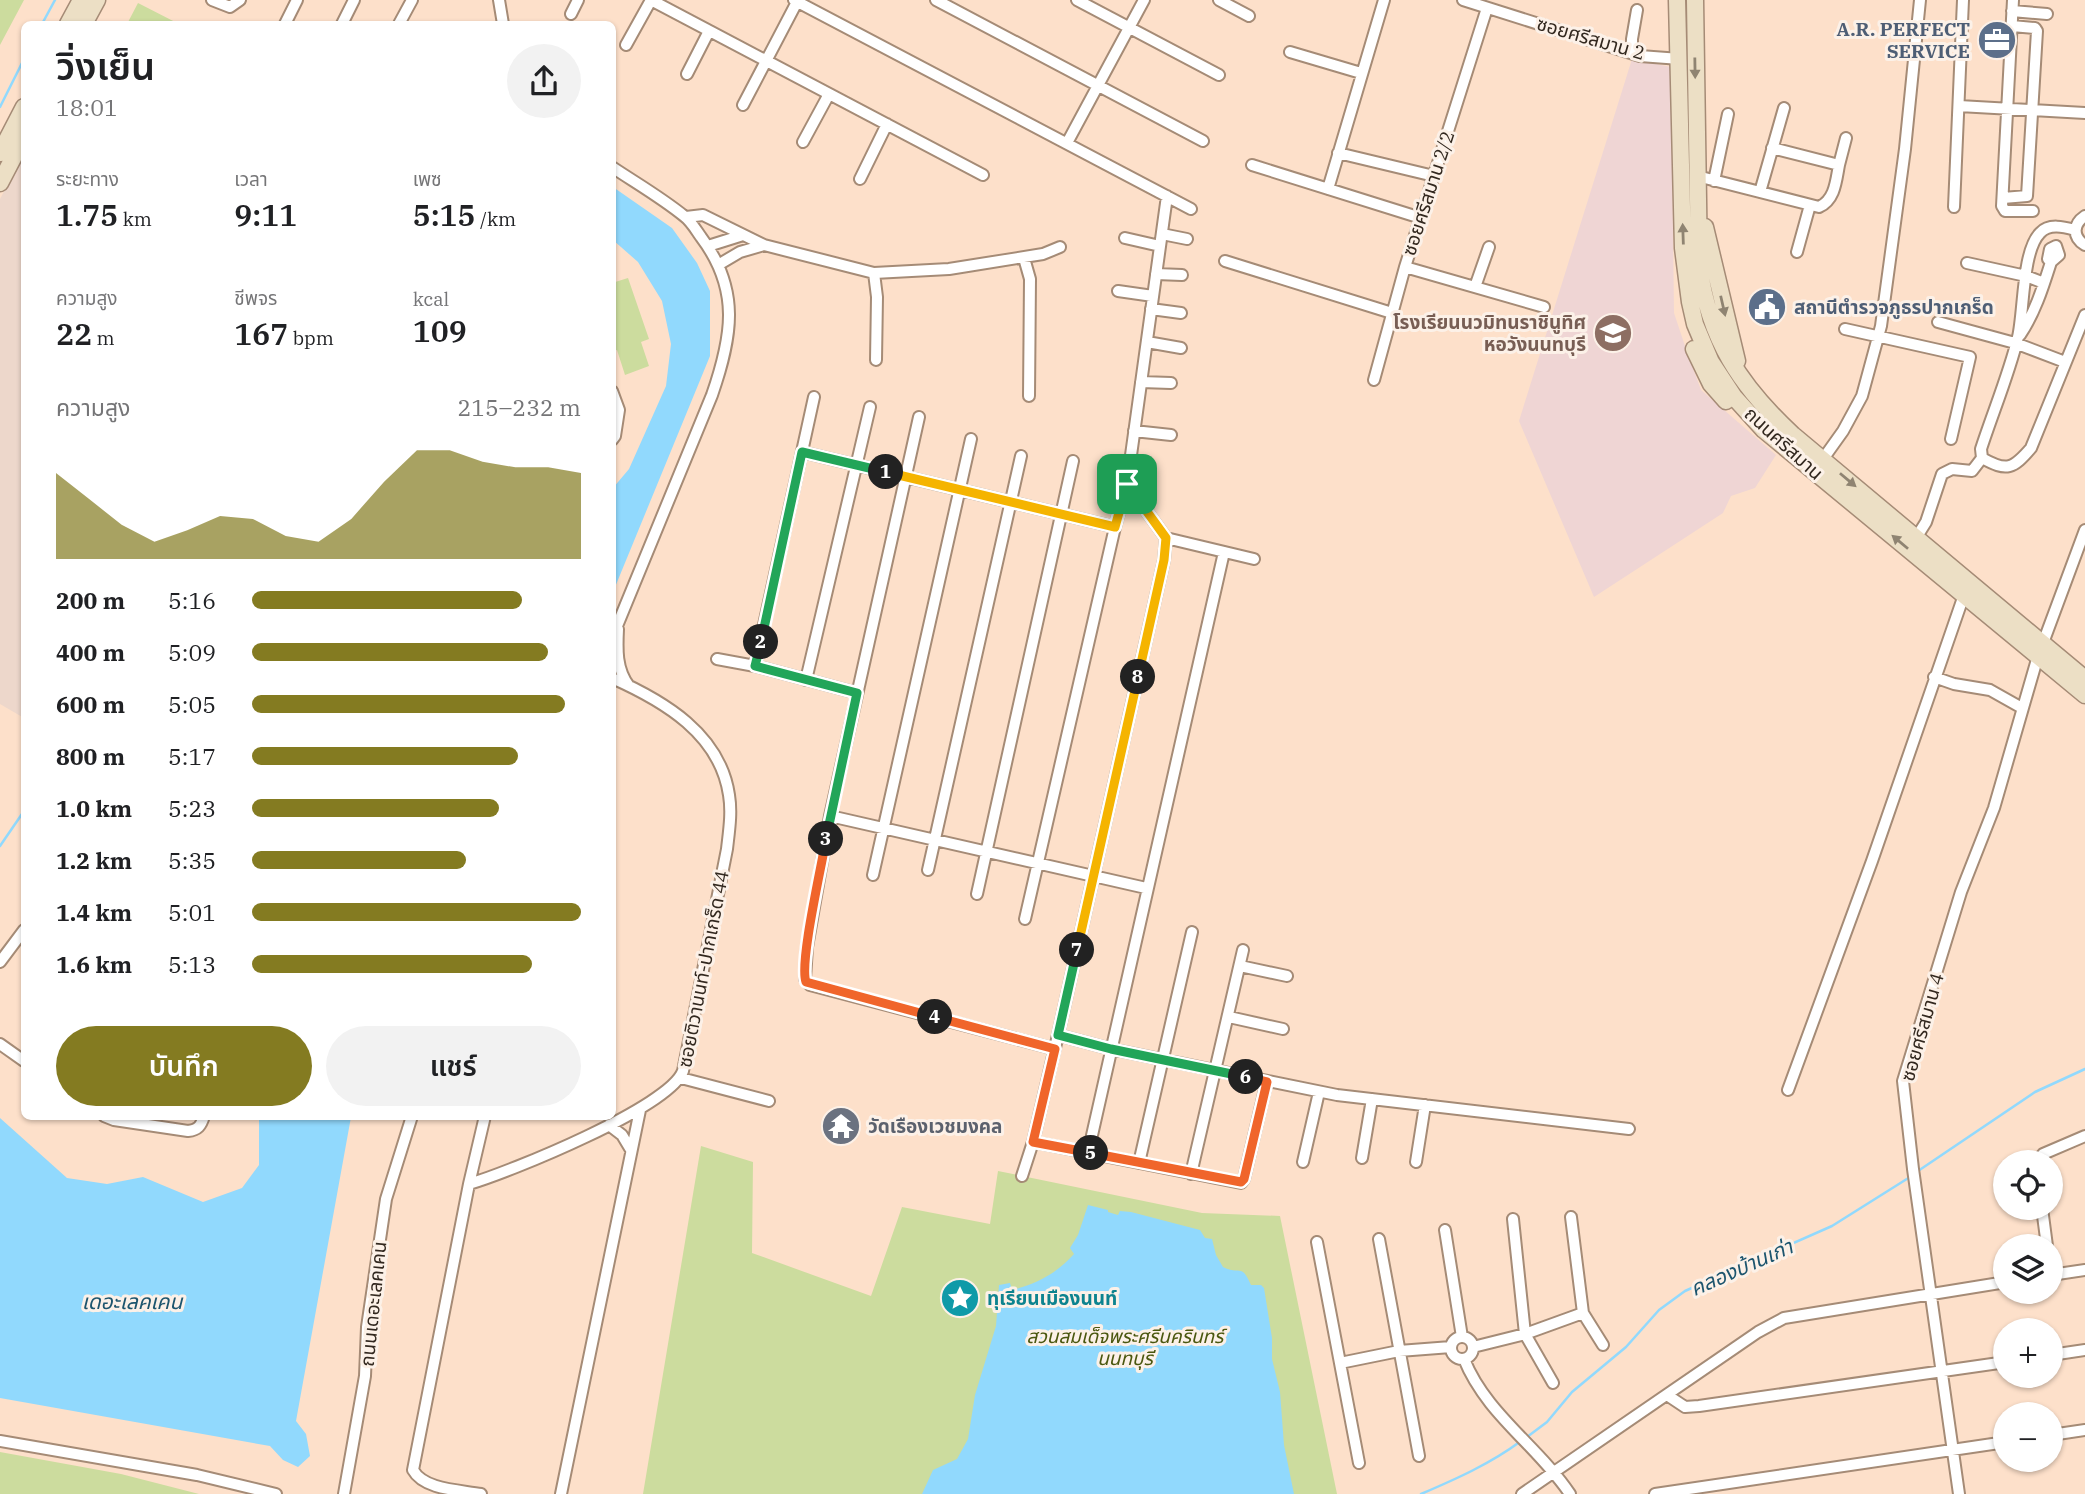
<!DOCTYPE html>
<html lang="th">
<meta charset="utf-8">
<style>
:root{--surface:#fff;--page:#f2f2f2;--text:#202124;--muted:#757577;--accent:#847b21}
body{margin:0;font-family:"IBM Plex Serif","Noto Sans Thai",serif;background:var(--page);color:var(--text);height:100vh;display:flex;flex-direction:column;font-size:26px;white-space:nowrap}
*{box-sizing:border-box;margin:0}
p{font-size:23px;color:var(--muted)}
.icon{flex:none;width:38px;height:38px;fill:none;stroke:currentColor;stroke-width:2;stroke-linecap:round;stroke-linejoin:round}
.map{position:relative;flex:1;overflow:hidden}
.sheet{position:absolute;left:21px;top:21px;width:595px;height:1099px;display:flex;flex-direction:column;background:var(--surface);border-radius:10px;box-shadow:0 2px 5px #0004}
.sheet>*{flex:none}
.fabs{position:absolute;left:1993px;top:1150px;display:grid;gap:14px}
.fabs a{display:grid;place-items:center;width:70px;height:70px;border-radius:50%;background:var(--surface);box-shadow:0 2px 5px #0004;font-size:35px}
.pin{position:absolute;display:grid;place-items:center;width:60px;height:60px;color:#fff;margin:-30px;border-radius:14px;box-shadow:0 4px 10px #0006}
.km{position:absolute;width:35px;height:35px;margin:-18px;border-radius:50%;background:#222;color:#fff;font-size:19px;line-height:35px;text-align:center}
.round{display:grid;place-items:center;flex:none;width:74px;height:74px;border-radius:37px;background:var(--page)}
.head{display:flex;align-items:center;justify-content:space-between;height:119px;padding:0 35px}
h1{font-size:38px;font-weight:600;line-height:52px}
.stats{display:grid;grid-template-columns:repeat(3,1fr);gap:10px;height:119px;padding:7px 35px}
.stats div{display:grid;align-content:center}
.stats b{font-size:30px;font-weight:600}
.stats small{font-size:19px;font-weight:400}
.stats p{font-size:19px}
.chart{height:196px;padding:14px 35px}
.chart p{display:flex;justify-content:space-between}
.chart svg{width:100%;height:126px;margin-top:7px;fill:var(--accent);opacity:.7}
.button{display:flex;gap:14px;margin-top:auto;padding:14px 35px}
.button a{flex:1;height:80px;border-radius:42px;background:var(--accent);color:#fff;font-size:28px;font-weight:600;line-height:80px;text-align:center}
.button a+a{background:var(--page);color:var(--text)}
ul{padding:0 35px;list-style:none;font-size:23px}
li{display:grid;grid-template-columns:112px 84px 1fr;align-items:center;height:52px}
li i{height:18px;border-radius:9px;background:var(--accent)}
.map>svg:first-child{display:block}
.commercial{fill:#edd7cb}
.education{fill:#efd5d4}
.green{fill:#ccdc9e}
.water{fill:#91d9fd}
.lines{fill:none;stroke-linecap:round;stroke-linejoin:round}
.stream{stroke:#91d9fd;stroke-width:2.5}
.street-casing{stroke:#a58b76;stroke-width:14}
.secondary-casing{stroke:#a58b76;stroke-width:19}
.street{stroke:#fff;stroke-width:10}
.secondary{stroke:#ecdfc5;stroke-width:16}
.oneway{fill:#8f8472}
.split-1-casing{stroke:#fff;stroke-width:14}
.split-2-casing{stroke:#fff;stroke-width:14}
.split-3-casing{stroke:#fff;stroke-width:14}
.split-4-casing{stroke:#fff;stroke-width:14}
.split-5-casing{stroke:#fff;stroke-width:14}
.split-6-casing{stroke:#fff;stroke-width:14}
.split-7-casing{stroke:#fff;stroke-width:14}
.split-8-casing{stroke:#fff;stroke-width:14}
.split-9-casing{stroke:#fff;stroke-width:14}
.split-1{stroke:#f5b400;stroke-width:9}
.split-2{stroke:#22a559;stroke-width:9}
.split-3{stroke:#22a559;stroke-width:9}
.split-4{stroke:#f0652b;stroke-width:9}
.split-5{stroke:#f0652b;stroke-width:9}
.split-6{stroke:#f0652b;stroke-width:9}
.split-7{stroke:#22a559;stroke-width:9}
.split-8{stroke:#f5b400;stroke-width:9}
.split-9{stroke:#f5b400;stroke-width:9}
.labels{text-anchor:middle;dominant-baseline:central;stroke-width:6;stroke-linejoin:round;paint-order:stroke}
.service-label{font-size:19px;font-weight:bold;fill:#4e5e75;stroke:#fcf1e8;text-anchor:end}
.street-label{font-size:19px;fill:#32281f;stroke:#fcf1e8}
.education-label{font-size:19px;font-weight:bold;fill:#785e54;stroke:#fcf1e8;text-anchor:end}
.worship-label{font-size:19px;font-weight:bold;fill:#5b616d;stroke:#fcf1e8;text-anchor:start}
.culture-label{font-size:19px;font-weight:bold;fill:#0d838f;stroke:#fcf1e8;text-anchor:start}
.park-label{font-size:19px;font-style:italic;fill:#4a570f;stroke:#fcf1e8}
.water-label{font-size:21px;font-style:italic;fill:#1d556e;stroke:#fcf1e8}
</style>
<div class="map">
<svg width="2085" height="1494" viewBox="0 0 2085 1494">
<rect width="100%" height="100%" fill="#fde0ca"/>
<path class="commercial" d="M24,153V718L0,704V199Z"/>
<path class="education" d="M1632,59L1671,67L1674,313L1687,352L1701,390L1776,455L1755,488L1731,496L1723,513L1594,597L1519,421Z"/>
<path class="green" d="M0,0H24L0,45Z
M138,3L179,24H127Z
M628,278L649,339L641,342L649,366L625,375L617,350L613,351L612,283Z
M701,1146L753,1162L752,1253L871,1296L902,1207L990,1224L998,1171L1202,1213L1280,1216L1337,1494H643Z
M0,1452L121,1474L199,1494H0Z"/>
<path class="water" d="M613,187L672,228L697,263L710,291V356L613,592V488L629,469L666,386L671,344L662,301L638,262L613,240Z
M259,1117H351L296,1421L306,1434L310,1456L298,1467L283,1460L270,1446L0,1398V1118L67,1178L107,1184L143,1177L203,1202L242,1188L259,1165Z
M1088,1205L1108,1210V1212L1118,1215L1120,1211L1131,1212L1200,1230L1205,1238L1212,1239L1216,1255L1223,1267C1240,1276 1241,1262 1251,1285H1261L1264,1288L1272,1338V1359L1280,1392L1284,1445L1294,1494H922L933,1470L957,1459L968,1439L975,1395L996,1326L999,1285L1010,1283L1012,1290C1037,1284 1057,1273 1074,1254L1070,1248L1078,1235Z"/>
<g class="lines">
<path class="stream" d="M42,24L55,0
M0,107L24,59
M0,846L24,811
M1918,1171L2035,1092L2085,1069
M1527,1437L1547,1422L1572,1392L1626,1347L1659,1310L1685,1291L1832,1226L1910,1177
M1421,1494C1456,1479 1490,1464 1521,1441"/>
<g class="street-casing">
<path id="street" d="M212,0L230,7L240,0
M499,0L503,24
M651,0L983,175
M794,0L1191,209
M936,0L1203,141
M1077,0L1219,75
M1219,0L1249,16
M1463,0L1640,56L1680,59
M2013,0L2002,206L2005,211H2033
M2012,11L2047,14
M571,14L578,0
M285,24L297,0
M342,24L354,0
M399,24L412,0
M626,45L651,0
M1290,52L1361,73
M1632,53V39L1637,10
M687,74L709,31
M743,105L798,0
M1959,106L2085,113
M803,142L829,94
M1067,143L1144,0
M1338,153L1434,176
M1252,165L1421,218
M1839,165L1846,138
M612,167C636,183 662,198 684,216C691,221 696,230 701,237C741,290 732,337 712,395L612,638
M1697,176L1819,207C1835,200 1836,181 1839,165L1772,148
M860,179L887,124
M1714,181L1728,114
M1328,189L1384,0
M1760,192L1784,108
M2003,198L2027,196L2037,31L2035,28L2012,26
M1954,207L1963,0
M2085,216C2073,224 2072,237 2085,245
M686,217L703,215L764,245L874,273L949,269L1043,254L1060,247
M1162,234L1187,239
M1125,238L1160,246
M708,246L743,235
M1797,252L1810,205
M1024,258L1030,279L1029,396
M1225,261L1392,313
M1967,263L2026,276L2044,283
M718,265L740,252L764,245
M1405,267L1544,307
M874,273L877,297L876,360
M1156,274L1182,275
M1475,287L1489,247
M1118,291L1153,296
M1151,309L1181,313
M1938,322L2015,343L2065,362
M1845,329L1970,357L1951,439
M2020,335C2035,313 2043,287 2051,262L2048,259L2050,249L2056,246L2059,255L2051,262
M1147,342L1181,348
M1374,380L1405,267L1487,8
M1141,382L1171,383
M612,391L619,410L615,436L612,440
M919,417L830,816L807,947L805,979L810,985L1055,1049
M1134,431L1171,435
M802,452L1115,527
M1982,458C2007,472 2013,469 2031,448L2085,315
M1823,459L1843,431L1862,396L1881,326L1905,149L1920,0
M1166,538L1254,559
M1916,538L1926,522L1942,474L1952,469L1972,471L1982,458L1981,449C1993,412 2009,374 2018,337C2024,312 2022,251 2040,233C2049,223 2064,227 2075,230
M618,629C617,649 616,669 629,686
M2043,643L2085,530
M717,659L755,666L857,693
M755,666L814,397
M1934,677L1954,684L1990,690L2022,708
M806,680L870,407
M830,816L1146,888
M928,870L1021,456
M873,875L971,439
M977,894L1073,461
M1025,919L1115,527L1127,484L1167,196
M0,962L24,930
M1240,966L1287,976
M1229,1017L1283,1029
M1058,1035L1111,1049L1337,1095L1629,1129
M0,1044L24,1061
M681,1078L769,1101
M1788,1090L1872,861L1964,595
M104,1116L114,1120L188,1131C198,1130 201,1126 204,1116
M609,1125L622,1135L631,1150
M1033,1142L1241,1183L1244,1179L1267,1081
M1088,1153L1224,552
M1362,1158L1372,1099
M1303,1162L1319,1092
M1416,1162L1425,1105
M2036,1162L2043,1154L2085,1136
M1139,1163L1192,932
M1191,1174L1243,950
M1022,1176L1033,1142L1058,1035L1164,560L1166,538L1127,484
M469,1184C510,1172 670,1107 683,1071L727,849C729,831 732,813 729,795C720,734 664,701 612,678
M2042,1208L2047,1246
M1571,1217L1583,1313L1603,1345
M1513,1219L1525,1334L1553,1383
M1445,1230L1462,1337
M1379,1239L1419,1456
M1317,1242L1359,1463
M2051,1275L2085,1270
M1451 1348a11 11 0 1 1 22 0a11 11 0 1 1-22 0Z
M1473,1347L1525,1334L1583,1313
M2051,1355L2085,1350
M1464,1359C1486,1414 1538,1446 1570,1494
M1340,1363L1399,1351L1451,1347
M1667,1395L1685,1407L1699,1406L2006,1362
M2051,1435L2085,1430
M0,1441L197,1475L276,1494
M344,1494L365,1376L367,1327L386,1199L412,1116
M481,1494C460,1490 424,1490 413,1470L469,1184L485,1116
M561,1494L640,1110
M1522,1494L1758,1332L1784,1318L2006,1282
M1655,1494L2006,1442
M1959,1494L1913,1169L1903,1081L1961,892L1994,808L2038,656"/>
</g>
<g class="secondary-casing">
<path id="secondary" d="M1677,0L1683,248L1690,302L1695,324L1711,362L1734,397L1764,430L2085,695
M1695,0L1699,266C1709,339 1740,386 1793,435L2085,679
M68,24L81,0
M84,24L97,0
M0,153L24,107
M0,183L24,137
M1705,227L1737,361
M1694,349L1711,384L1726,401"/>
</g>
<use href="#street" class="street"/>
<use href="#secondary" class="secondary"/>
</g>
<defs><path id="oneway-solid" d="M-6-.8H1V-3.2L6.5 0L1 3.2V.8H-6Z" transform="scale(1.75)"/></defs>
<g class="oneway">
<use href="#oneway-solid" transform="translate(1695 68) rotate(89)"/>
<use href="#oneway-solid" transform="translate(1683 234) rotate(-92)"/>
<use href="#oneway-solid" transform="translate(1723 306) rotate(77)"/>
<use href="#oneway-solid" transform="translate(1848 480) rotate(40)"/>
<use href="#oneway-solid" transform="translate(1900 542) rotate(-140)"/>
</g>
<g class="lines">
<g class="split-1-casing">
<path id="split-1" d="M886,472L1115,527L1127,484"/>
</g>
<g class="split-2-casing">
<path id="split-2" d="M761,642L802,452L886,472"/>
</g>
<g class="split-3-casing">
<path id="split-3" d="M761,642L755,666L857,693L826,839"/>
</g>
<g class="split-4-casing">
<path id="split-4" d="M826,839C822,865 799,963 806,982L935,1017"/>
</g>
<g class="split-5-casing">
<path id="split-5" d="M935,1017L1055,1049L1033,1142L1091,1153"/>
</g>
<g class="split-6-casing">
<path id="split-6" d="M1091,1153L1241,1182L1244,1179L1267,1082L1246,1077"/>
</g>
<g class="split-7-casing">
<path id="split-7" d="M1077,950L1058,1035L1111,1049L1246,1077"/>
</g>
<g class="split-8-casing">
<path id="split-8" d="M1077,950L1138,677"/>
</g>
<g class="split-9-casing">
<path id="split-9" d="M1127,484L1166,538L1164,560L1138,677"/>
</g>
<use href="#split-1" class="split-1"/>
<use href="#split-2" class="split-2"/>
<use href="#split-3" class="split-3"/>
<use href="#split-4" class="split-4"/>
<use href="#split-5" class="split-5"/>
<use href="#split-6" class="split-6"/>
<use href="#split-7" class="split-7"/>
<use href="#split-8" class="split-8"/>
<use href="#split-9" class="split-9"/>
</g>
<defs>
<g id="office-disc" transform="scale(2.0125)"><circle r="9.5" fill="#5c6f8a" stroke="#fcf1e8"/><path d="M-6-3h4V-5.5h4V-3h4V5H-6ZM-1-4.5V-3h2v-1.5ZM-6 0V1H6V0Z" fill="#fff"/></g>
<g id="civic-disc" transform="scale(2.0125)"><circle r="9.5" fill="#5c6f8a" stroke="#fcf1e8"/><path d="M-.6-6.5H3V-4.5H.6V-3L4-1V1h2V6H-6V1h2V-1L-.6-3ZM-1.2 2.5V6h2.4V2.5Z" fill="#fff"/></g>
<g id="school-disc" transform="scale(2.0125)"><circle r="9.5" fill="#8d6e63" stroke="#fcf1e8"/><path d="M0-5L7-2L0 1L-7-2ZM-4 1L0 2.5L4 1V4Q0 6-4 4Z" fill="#fff"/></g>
<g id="temple-disc" transform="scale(2.0125)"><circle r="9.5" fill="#6b7280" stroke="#fcf1e8"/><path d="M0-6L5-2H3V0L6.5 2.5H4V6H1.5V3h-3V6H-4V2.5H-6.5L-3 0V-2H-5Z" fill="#fff"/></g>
<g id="sight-disc" transform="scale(2.0125)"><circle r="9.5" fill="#0f9aa8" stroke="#fcf1e8"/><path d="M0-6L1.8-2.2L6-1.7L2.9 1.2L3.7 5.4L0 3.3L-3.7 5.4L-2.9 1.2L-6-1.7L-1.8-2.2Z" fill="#fff"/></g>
</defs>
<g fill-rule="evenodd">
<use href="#office-disc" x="1997" y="40"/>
<use href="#civic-disc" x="1767" y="307"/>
<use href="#school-disc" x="1613" y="333"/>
<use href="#temple-disc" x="841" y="1126"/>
<use href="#sight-disc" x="960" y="1298"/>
</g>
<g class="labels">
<g class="service-label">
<text x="1970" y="29">A.R. PERFECT<tspan x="1970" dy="22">SERVICE</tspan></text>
<text x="1794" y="307" text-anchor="start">สถานีตำรวจภูธรปากเกร็ด</text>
</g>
<g class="street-label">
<text transform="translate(1591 38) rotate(16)">ซอยศรีสมาน 2</text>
<text transform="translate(1428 193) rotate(-72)">ซอยศรีสมาน 2/2</text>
<text transform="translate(1784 443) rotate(42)">ถนนศรีสมาน</text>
<text transform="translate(703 969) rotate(-79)">ซอยติวานนท์-ปากเกร็ด 44</text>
<text transform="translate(1922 1027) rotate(-74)">ซอยศรีสมาน 4</text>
<text transform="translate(373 1304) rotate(-84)">ถนนเดอะเลคเคน</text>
</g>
<g class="education-label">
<text x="1586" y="322">โรงเรียนนวมิทนราชินูทิศ<tspan x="1586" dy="22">หอวังนนทบุรี</tspan></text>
</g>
<g class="worship-label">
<text x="868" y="1126">วัดเรืองเวชมงคล</text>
</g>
<g class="culture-label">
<text x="987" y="1298">ทุเรียนเมืองนนท์</text>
</g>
<g class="park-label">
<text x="1125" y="1336">สวนสมเด็จพระศรีนครินทร์<tspan x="1125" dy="22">นนทบุรี</tspan></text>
</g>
<g class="water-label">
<text transform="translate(1741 1267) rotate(-24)">คลองบ้านเก่า</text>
<text x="132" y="1301">เดอะเลคเคน</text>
</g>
</g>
</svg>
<div class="fabs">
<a><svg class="icon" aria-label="locate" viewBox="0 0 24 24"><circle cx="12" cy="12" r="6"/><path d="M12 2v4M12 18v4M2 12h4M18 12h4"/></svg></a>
<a><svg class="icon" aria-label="layers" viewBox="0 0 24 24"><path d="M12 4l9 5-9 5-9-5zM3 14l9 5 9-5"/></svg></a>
<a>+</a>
<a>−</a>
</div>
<div class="pin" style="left:1127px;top:484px;background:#1e9e55"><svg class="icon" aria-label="arrive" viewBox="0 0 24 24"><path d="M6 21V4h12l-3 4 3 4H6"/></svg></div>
<b class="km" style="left:886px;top:472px">1</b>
<b class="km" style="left:761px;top:642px">2</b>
<b class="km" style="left:826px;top:839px">3</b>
<b class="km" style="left:935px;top:1017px">4</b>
<b class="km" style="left:1091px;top:1153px">5</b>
<b class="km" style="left:1246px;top:1077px">6</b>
<b class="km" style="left:1077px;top:950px">7</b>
<b class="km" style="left:1138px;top:677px">8</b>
<section class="sheet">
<div class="head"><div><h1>วิ่งเย็น</h1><p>18:01</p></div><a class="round"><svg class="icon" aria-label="share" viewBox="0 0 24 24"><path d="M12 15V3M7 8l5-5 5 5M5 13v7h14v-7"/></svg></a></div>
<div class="stats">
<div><p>ระยะทาง</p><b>1.75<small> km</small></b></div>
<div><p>เวลา</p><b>9:11</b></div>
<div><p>เพซ</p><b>5:15<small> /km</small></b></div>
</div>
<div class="stats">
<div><p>ความสูง</p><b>22<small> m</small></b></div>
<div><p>ชีพจร</p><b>167<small> bpm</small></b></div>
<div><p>kcal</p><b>109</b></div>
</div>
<div class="chart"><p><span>ความสูง</span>215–232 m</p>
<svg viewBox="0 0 160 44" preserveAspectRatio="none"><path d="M0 44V14L10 23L20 32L30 38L40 34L50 29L60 30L70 36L80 38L90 30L100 17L110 6L120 6L130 10L140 12L150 12L160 14V44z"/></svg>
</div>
<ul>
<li><b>200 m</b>5:16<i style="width:82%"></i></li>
<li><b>400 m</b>5:09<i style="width:90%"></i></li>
<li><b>600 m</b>5:05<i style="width:95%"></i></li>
<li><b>800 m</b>5:17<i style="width:81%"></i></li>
<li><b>1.0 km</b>5:23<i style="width:75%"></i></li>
<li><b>1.2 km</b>5:35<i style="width:65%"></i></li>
<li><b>1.4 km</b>5:01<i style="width:100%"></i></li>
<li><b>1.6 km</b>5:13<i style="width:85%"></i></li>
</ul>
<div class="button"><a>บันทึก</a><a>แชร์</a></div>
</section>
</div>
